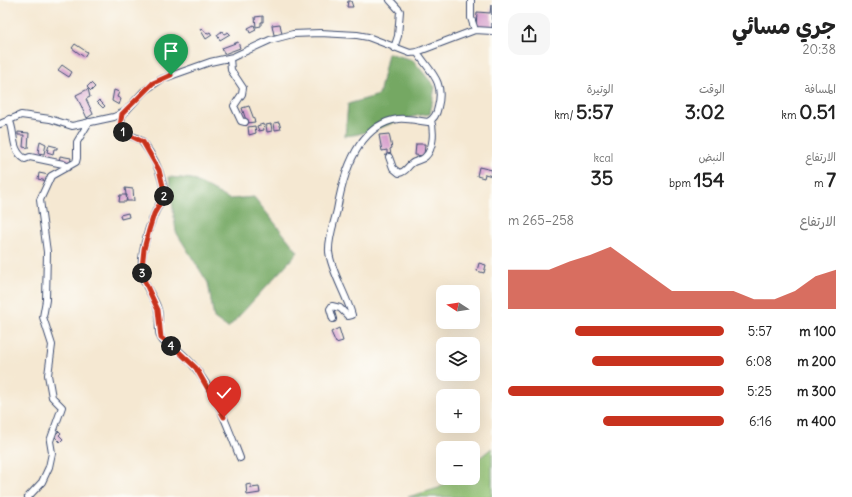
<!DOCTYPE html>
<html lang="ar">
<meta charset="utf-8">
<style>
:root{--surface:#fff;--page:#f6f6f6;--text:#222;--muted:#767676;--accent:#c8321e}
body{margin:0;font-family:Delius,"Playpen Sans Arabic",sans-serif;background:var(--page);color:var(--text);direction:rtl;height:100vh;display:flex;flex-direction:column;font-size:15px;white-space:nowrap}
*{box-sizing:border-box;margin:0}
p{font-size:13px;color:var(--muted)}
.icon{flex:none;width:22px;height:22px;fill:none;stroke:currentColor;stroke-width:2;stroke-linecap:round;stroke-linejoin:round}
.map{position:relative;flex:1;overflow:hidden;direction:ltr}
.details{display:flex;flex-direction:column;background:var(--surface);width:360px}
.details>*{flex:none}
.needle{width:26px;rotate:282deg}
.fabs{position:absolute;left:436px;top:285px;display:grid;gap:8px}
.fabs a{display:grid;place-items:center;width:44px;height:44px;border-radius:8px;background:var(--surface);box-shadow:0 4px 16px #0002;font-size:20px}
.pin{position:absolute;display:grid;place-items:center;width:34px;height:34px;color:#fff;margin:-41px -17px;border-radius:50% 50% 50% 0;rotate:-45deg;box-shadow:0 0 4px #0007}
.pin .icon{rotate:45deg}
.km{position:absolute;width:20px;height:20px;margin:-10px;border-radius:50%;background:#222;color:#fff;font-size:11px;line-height:20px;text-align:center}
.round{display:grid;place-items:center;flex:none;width:42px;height:42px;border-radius:12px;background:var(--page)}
.headline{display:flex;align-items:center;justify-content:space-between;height:68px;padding:0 16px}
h1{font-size:22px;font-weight:700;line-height:30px}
.stats{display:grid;grid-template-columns:repeat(3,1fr);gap:6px;height:68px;padding:4px 16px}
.stats div{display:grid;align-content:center}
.stats b{font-size:20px;font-weight:700}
.stats small{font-size:11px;font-weight:400}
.stats p{font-size:11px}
.chart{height:112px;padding:8px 16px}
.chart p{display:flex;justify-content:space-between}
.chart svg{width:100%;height:72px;margin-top:4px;fill:var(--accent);opacity:.7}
ul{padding:0 16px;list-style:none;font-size:13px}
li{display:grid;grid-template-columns:64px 48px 1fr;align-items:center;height:30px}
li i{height:10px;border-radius:5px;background:var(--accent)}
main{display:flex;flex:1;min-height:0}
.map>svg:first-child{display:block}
.green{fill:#92c272;stroke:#567868}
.forest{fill:#75a864;stroke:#486c61}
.building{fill:#d7a0cd}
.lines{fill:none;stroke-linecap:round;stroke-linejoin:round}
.minor-casing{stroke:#3c4b6f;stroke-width:8}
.minor{stroke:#fff;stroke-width:6}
.route-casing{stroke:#fff;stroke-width:8}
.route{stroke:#c8321e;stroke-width:5}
</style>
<main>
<section class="details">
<div class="headline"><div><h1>جري مسائي</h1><p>20:38</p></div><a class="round"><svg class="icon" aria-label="share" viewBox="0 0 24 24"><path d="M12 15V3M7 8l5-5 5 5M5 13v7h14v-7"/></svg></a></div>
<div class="stats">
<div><p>المسافة</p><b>0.51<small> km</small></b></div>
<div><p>الوقت</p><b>3:02</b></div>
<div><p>الوتيرة</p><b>5:57<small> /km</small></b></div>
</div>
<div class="stats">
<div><p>الارتفاع</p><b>7<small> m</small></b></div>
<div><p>النبض</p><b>154<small> bpm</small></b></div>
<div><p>kcal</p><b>35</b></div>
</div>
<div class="chart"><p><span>الارتفاع</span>258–265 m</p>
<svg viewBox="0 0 160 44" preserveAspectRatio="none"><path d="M0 44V20L10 20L20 20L30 15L40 11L50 6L60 15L70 24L80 33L90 33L100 33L110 33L120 38L130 38L140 33L150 24L160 20V44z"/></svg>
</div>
<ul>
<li><b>100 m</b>5:57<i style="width:69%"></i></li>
<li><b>200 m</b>6:08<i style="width:61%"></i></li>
<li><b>300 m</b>5:25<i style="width:100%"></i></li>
<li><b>400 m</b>6:16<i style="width:56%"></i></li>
</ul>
</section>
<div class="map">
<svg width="492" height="497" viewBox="0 0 492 497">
<rect width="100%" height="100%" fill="#fdfcf7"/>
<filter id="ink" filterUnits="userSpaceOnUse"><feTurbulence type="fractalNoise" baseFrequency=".025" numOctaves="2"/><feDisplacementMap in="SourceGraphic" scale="8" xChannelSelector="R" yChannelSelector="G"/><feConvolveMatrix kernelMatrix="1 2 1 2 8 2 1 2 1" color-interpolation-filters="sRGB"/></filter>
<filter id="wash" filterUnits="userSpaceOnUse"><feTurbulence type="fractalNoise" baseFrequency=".012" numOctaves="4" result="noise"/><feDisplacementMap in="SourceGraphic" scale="16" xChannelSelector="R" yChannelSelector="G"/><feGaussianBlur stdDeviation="0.9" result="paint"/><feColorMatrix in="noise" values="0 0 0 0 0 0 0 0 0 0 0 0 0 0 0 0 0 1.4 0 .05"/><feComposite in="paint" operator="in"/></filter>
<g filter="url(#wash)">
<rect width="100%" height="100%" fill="#f5e8d2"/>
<path class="green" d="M492,448V497H408L439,488L453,478H473V463Z"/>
<path class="forest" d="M388,53L413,60L435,87L430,114C400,116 375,134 345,136L348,104L379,95Z
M169,177L192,179L229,199L254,197L298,252L228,328L214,318L208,283L176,232Z"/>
<g id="blocks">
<path class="building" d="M348,1H351L353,7H347Z
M491,5L492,29L476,28L477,12L490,13Z
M263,16V22H261V26L256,27L255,17Z
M280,24L282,34L274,35L272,25Z
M254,25L256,30L250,33L248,28Z
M202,28L207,34L210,32L212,35L206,39L200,29Z
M222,31L224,34L228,32L230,34L220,40L217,35Z
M238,42L240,48L224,54L222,48Z
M75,44L87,52L84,57L72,48Z
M62,65L72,72L69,77L58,70Z
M91,83L95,87L91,91L87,87Z
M88,89L90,97L86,99L93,114L87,118L76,95Z
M114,90L119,92L117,97L121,99L119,105L112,101Z
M99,100L105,106L103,108L97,102Z
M249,106L255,122L247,123L242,108Z
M279,122L281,129L275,130L274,123Z
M263,124L264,130L259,131L257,126Z
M271,124L272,131L267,132L266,125Z
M255,126L256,133L249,135L248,127Z
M18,132L29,133L28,148L23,147L24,135H18Z
M389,134L392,148L390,149L391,155H387V150L382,151L379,135Z
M40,141L46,144L44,154L38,153Z
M416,144H425L424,156L415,155Z
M49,145L57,147V149H54L53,154L47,152Z
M60,156L71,158L70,164L59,162Z
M479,167L492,170V176L485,174L484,178L477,176Z
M39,173L49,175L47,181L38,179Z
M125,188L133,189L134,201H127Z
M120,195H127L126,202H119Z
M128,213L129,217L121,219L120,215Z
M479,263L486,265L484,273L477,271Z
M339,328L343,341L336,343L331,332Z
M59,431L61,433L59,435L63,439L60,442L54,436Z
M251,484V488L259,487L260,493L247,495L246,485Z"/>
</g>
</g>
<g filter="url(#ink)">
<use href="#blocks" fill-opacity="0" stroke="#3c4b6f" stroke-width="1"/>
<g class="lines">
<g class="minor-casing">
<path id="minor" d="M390,0L400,11L398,36L394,48
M471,0V18L475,30
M230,58L231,70L243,88L242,94L234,106L241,121L245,122
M122,114C118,145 132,129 143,143C151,153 159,168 162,181C167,198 160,200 154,215C147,231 140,256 142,274C144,287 155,297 158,310C161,320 155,334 164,342C167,345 173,346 177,349C186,357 195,366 201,376C219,401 229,430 240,458
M9,119C16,133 10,149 25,159L30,157L63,164L68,167
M0,124L21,115L50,119L72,126L114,117L126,111L144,91L162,79L210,62L233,57L270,40L293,34L320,33L357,35L368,37L410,53L417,52L475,30L492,31
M389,157L393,168L399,173C406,172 406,168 411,164C415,160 421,161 425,157C434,149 434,131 431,120
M333,319L330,309L332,306L340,308L348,316L352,315C347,296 331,271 329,252C328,239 334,223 337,210C343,175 357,125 398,119C408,118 419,121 428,122C434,119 437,113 438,107C445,81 430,72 417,52
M28,497L42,482L49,467L52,453L50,441L62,407L52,397L48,375L52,345L43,317L46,300L47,252L40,200L51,176L76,162L77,158V142L89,122"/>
</g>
<use href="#minor" class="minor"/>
</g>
</g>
<g class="lines" filter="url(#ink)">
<g class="route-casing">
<path id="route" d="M171,75L153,83L122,114L120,126L123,132L143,142L159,170L164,190V196L154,214L149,230L144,249L142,268L145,282L158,310L161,338L176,349L196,368L224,417"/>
</g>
<use href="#route" class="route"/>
</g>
</svg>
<div class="fabs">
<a><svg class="needle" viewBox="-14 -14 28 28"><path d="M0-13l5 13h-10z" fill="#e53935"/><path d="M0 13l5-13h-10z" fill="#767676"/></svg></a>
<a><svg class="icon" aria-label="layers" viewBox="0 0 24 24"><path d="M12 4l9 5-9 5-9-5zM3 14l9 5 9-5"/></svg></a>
<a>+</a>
<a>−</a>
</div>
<div class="pin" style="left:171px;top:75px;background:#1e9e55"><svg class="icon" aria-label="arrive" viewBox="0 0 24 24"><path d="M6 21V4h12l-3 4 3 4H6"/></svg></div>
<div class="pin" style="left:224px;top:417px;background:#d93025"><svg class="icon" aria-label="check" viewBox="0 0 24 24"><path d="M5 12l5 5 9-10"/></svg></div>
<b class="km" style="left:123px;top:132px">1</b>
<b class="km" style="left:164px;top:196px">2</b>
<b class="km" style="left:142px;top:273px">3</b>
<b class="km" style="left:171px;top:346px">4</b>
</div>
</main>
